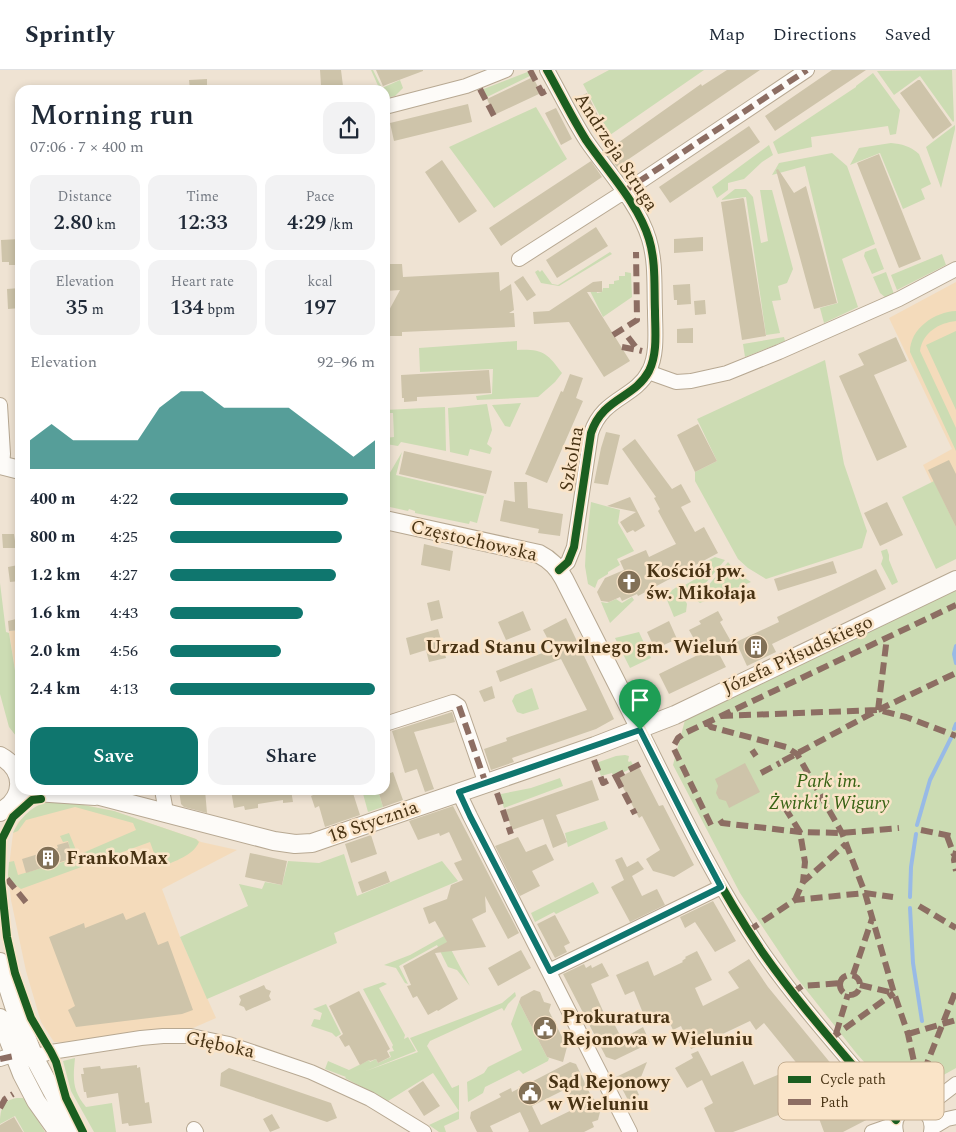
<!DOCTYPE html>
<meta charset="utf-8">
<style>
:root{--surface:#fff;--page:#f2f2f3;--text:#1f2937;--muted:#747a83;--line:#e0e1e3;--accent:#0f766e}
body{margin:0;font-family:Spectral,serif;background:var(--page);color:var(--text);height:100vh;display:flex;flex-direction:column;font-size:19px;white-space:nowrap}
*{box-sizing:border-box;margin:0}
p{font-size:16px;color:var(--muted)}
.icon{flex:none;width:28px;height:28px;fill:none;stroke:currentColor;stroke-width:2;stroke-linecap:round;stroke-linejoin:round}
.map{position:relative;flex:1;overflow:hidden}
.sheet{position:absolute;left:15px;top:15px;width:375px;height:710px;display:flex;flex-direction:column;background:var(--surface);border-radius:15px;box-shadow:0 2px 8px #0003}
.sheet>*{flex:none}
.pin{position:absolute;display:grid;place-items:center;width:42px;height:42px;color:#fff;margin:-51px -21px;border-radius:50% 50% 50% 0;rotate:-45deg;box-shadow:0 0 5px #0007}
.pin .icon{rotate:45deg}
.round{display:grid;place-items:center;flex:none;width:52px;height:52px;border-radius:15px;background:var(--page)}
.summary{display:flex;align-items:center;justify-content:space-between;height:85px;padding:0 15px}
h1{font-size:28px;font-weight:600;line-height:38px}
.metrics{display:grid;grid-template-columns:repeat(3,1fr);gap:8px;height:85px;padding:5px 15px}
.metrics div{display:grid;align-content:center;border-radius:12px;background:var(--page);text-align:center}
.metrics b{font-size:21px;font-weight:600}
.metrics small{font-size:14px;font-weight:400}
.metrics p{font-size:14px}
.chart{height:140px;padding:10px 15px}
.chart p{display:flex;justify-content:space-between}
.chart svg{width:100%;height:90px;margin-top:5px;fill:var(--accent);opacity:.7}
.button{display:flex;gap:10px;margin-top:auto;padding:10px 15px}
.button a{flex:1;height:58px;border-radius:15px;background:var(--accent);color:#fff;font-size:20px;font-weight:600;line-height:58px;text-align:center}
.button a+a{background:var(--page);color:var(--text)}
ul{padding:0 15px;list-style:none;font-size:16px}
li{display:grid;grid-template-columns:80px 60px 1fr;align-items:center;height:38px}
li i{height:12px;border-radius:6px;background:var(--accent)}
header{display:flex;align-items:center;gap:30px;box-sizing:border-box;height:70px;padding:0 25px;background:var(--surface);border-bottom:1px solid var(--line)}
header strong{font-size:24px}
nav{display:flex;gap:28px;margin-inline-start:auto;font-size:18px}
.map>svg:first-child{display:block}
.built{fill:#f4dbbb}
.green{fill:#ccdcb3}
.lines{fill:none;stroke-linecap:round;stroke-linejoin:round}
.stream{stroke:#98bae6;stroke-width:4}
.building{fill:#cec4aa;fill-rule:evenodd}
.minor-casing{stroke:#b7a892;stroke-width:16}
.major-casing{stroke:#b7a892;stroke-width:20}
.minor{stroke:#fdfbf8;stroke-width:14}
.major{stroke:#fdfbf8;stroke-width:18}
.quiet{stroke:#8d6e63;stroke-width:6;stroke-dasharray:12 6;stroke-linecap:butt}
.cycleway-casing{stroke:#fae4c8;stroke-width:11}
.cycleway{stroke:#1b5e20;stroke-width:8}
.route-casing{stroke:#fff;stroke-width:10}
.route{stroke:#0f766e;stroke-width:6}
.labels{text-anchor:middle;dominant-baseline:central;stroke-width:5;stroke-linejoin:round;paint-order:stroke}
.street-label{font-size:19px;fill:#483314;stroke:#fae4c8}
.poi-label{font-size:19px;font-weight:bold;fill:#483314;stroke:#fae4c8;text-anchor:start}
.park-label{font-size:19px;font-style:italic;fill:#386314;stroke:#fae4c8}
.key{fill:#fae4c8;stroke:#c5af92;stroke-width:1}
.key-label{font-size:14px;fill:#483314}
</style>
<header>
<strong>Sprintly</strong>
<nav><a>Map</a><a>Directions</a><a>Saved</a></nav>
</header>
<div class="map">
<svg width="956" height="1062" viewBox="0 0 956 1062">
<rect width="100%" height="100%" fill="#efe3d3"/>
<path class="built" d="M956,212V464L923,395L952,379L889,248Z
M20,560V632L9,561Z
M50,732L78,734L114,741L196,769L201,772L237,780L162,819L180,867L216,948L193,958L68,973L54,972L41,952L26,901L11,830L8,805L13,763L18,752L37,736Z"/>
<path class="green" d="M371,0H373L382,18L400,10L403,18L395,26L385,28V20H380Z
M609,0H704L610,65L583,14Z
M952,0L954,51L953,52L920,6L894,25L877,1Z
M530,1L532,5L485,28L481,20Z
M873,3L900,40L896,64L890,65L888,56L811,67L812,77L778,84L773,72L856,17V16Z
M536,37L567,89L494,138L449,77Z
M955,55V59L941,118L926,77Z
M891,73C902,74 910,76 919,84L931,114L921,119L925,129L903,139L880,83L850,95L859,78Z
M769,75L773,85L762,92L744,109L728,113V120L717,128L712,117Z
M832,83L847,96L875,174L842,189L858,237L824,253L820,238L838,233L805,96L772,105L779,93Z
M735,119H746L753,127L761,173L768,171L760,120H772L793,199L787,213L778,216L781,230L772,231L780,263L766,265L746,127L721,130Z
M876,178L884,199L872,204L864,186L865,182Z
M610,182L612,184L559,216L541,213L535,202L538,200L540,202L542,200L552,214L558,215Z
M942,184L946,195L897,220L891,205Z
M625,202L631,203L632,227L603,247L588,217L595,212L597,223L602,222L603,218H609V214H614V211L619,210V206H625Z
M886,202L894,224L886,228L880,223L873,207Z
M956,241V251C939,253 923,262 920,281L956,358V381L910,282C910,258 935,242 956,241Z
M956,261V340L926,275Z
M784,267L785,271L745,287L743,274Z
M517,271V280C543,279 547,283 562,303L555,312L538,327L477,330L476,326L492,324L493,299L420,302L419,278Z
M825,290L844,394L867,461L862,478L766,509L748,498L738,489L695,411V402L717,391L697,349Z
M521,333L510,357L505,356L492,335Z
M487,334L492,360L487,374L492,378L490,384L470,379L468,386L450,382L448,338Z
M445,337L446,381L401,372L398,376L386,374L385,368L394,367L393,343H385V340Z
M402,382L396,405L484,426L477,453L470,451L469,454L415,443V441L409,439L408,441L390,437L388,406Z
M934,411L956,457V489L936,499L902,427Z
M591,432L620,440L618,453L634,481L617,489L620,495L608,502V504L598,510L595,518L588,514L585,496L586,477Z
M887,479L889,485V490L898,512L892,515L881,494L883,488L881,481Z
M715,487L725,490L694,527L691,529L685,515L704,504L701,494Z
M728,492L736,502L751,512L700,533L696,530Z
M0,513L6,562L9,563L20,632V671L9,657L0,624Z
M678,516L687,534L686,542L674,547L665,525Z
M956,520V998L911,1023L901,1021L866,994L857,984L796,907L740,823L673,695L685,650Z
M632,527L634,530L610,553L601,532L607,533L616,529L622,533Z
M639,562L651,588L630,598L615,568Z
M532,618L539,639L523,644L517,642L512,631L515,625Z
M625,685L629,686L628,691L629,692L631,691L634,697L614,707L612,703L601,706L596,693L616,686Z
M560,708L563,716L504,738L500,726L501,724L531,718Z
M362,720H378L383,737L368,742Z
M50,732L78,734L114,741L196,769L199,772C193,786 174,791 162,797L158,794L150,772L21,819L9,810L8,805L9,792L14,791L18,805L73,789L68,771L63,772L60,766L69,763L78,785L136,760L133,753L75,737L26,750L18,761L13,763C20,748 33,734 50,732Z
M605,751L608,759L568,777L565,763Z
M344,784L357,826L442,791L458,811L334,863L337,873L207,929L180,867L248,836L239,814L262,819L265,812L282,815L288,791L319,793Z
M593,812L599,823L556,844L554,842L535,852L531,843Z
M444,866L470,916L457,900L448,897L437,875L399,896L408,914L405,913L396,898L384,895L410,885Z
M383,912L387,914L379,918L405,965L404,969L408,967L416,981L366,1001L418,982L410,968L502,933L515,922L516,926L508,934L504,941L502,938L430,971L427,976L452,1018L459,1015V1049L444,1056L446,1062H439L429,1055L459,1041L433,1003L388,1031L345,1008L346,1007L325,999L328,991L349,1000L369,990L370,992L376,989L378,993L391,987L389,982L394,981L392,977L393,975L363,919Z
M519,932L547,987L549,988L548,991L523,1004L519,1000L485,1017L483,1023L468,1032L467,1012L484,1003L488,997L522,980L511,954Z
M326,934L341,964L336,967L332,963L311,956L314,949L320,950L322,943L313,939Z
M75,988C73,1009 72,1020 86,1037L112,1033L116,1062H94L71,1021L63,991Z
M17,1028H23L26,1031L45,1062H24L15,1046L0,1054C0,1041 2,1030 17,1028Z"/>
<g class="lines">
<path class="stream" d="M956,576L954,584L956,593
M954,659L956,654
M917,755L930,710L951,668
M910,827L911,797L916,764
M910,838L913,893L922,951"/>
</g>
<path class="building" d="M320,0H341L343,16L328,17L327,15H321Z
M376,0H423V1L383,16Z
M727,0H760L617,97L605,82L701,14L702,16Z
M832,0H866L775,61L765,46Z
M533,7L541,23L494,45L487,29Z
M207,9V20H190L189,10Z
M918,10H920L952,55L933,69L900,23Z
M587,23L603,56L593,61L577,28Z
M468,34L472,52L394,71L390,53Z
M556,38L572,69L561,75L545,43Z
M749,56L760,72L670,133L659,117Z
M879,84L921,189L899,198L857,93Z
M442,90L477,141L459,153L425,102Z
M591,91L602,107L501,176L489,158Z
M778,99L794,123L806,116L837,233L814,239L776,100Z
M743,128L744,129L766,266L742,270L721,132Z
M596,157L608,176L557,208L546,190Z
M703,167V181L674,183V169Z
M20,169V195H9V192H2L1,170Z
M385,194H402L403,207L499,202L500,221L511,214L514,240L509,243H514L515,257L402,262V266H390L389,245L387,244L400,220L385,221Z
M523,206L536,225L527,231L514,212Z
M602,211V222H587L630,291L604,307L569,252L534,254L533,242L549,241L593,212Z
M690,214L691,234L677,235V230H674L673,215Z
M20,218V238L8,239L7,219Z
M705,230L706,244L695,245L694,231Z
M693,258V273H677V259Z
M896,267L907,291L874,305L907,377L877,391L839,306L864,295L858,284Z
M489,300L491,323L417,327V331L404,332V328H402L401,305Z
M570,304L583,308L576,328L583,331L547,413L525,404L561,321L563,322Z
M698,354L717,391L695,402L677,365Z
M606,362L620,365L608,415L594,413L601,378Z
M635,369L672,419L681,414L691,432L681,437L695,462L704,457L718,483L638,526L637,524L622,531L620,527L609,532L601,531L597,522L605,508L624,500L620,491L646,480L649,487L676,474L658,441L660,439L654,428L656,427L622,379Z
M404,381L492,401L486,424L399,404Z
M949,390L956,404V457L928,400Z
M514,412H527L528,438L563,444L560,466L538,463L539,459L500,451L504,430L515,432Z
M630,427L645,456L635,462L633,460L627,463L620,452L636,442L607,436Z
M887,432L903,465L880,476L864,443Z
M2,464H14L16,478H3Z
M424,474L453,481L450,501L421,495Z
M833,491L837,503L778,521L774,509Z
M18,495V498H20V511L10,512L8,497Z
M876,499L886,519L772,574L776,582L747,596L736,572L779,552L777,547Z
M439,530L443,548L431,551L427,533Z
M523,541L531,560L506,570L498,552Z
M718,541L723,550L720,552L733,575L718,582L726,597L669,624L659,604L702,583L689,560L701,554L699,551Z
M20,548V560L9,561L8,551Z
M566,548L614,649L596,659L512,688L514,692L491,700L484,679L507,671L506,668L587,640L561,589L500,612L496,601L553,579L543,560Z
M669,551L677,569L655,579L647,562Z
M438,559L446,588L429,592L426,580L410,585L406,568Z
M492,616L495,628L484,632L479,621Z
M452,642L455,652L414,662L434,719L425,722L417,699L405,703L392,661Z
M745,693L760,722L729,738L726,731L719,729L716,723L718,716L715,709Z
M639,697L659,736L663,735L694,795L674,807L653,801L646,789L660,780L642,746L639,748L618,708Z
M393,702L403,730L383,737L378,720H385V705Z
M592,710L599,730L556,745L567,772L553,778L543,749L512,760L505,740Z
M179,720H205L207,743L184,737L181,734Z
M231,720H291L293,732L283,733V730L258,734V738L245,740L244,736L234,738Z
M314,720H352L360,745L325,757L319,736L315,738L311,726L315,724Z
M453,736L519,863L508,869L485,826L486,842L472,849L486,877L435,883L458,929L438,941L437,940L428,945L417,926L413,928L407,916L411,915L403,896L447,872L435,851L429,854L423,838L447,829L451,815L463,810L454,793L462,790L449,762L440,766L439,763L418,770L409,751Z
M371,765L377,784L351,793L345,774Z
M518,767L526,782L546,774L554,790L532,801L540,816L520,826L495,776Z
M68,772L73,788L26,803L22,789L58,778L57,775Z
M250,783L287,791L282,815L245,807Z
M622,787L627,797L638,791L644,799L632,806L642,826L657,819L665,835L630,852L611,817L624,810L615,790Z
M386,801L390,812L362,823L358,812Z
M713,831L736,871L715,882L695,852L685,858L680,847Z
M145,842L158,875L168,871L193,940L182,944L76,957L68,940L75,936L49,867L84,853L85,858L123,843L126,850Z
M555,845L570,873L564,876L567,882L555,888L537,854Z
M521,880L531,898L498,916L488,898Z
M697,881L712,910L695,918L703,936L739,918L728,902L749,889L768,917L874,1046L843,1062H824L813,1032L733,1062H715L704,1038L713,1033L702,1010L687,1018L675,998L693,988L691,984L698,981L711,1006L743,991L754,1015L799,996L764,953L756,960L750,951L691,979L681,956L673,960L666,945L647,953L634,921L625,925L616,905L648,891L654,906L683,892L682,891L686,888L685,887Z
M602,893L609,906L591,914L603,941L605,944L608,942L622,969L643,957L650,973L615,990L606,987L563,904L584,894L586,898L591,895L592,898Z
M264,915L266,919L271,921L269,926L271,930L246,941L244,937L239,935L241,930L239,926Z
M534,920L540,922L544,932L551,934L549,941L567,977L563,992L547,987L519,932L521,927Z
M359,921L390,979L387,981L390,987L378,993L376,989L370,991L369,990L360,995L349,975L345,977L339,967L343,964L329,936Z
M570,992L576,994L592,1028L601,1032L598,1039L600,1042L598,1050L592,1052L594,1057L584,1062H528L529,1061L520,1042L490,1056L493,1062H477L470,1048L471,1042L501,1027L499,1024L511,1018L512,1022ZM566,1019L576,1038L541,1055L532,1036Z
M647,992L641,1007L643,1012L635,1016L639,1025L628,1030L616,1007Z
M137,995V998L140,997L145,1033L149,1032L152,1053L129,1056L128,1053L122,1054L118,1023L87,1028L86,1022H84L81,1004H84L83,998L100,996L101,999Z
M229,998L331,1033L337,1048L327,1052L220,1016L221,1003Z
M423,1011L440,1036L424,1046L408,1021Z
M272,1044L280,1058L270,1062L263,1049Z
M14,1047L23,1062H0V1055Z"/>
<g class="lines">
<g class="minor-casing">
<path id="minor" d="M547,0C560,23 572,48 586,70C607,101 638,133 649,169C656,192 654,217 655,241C655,260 658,283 649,301C634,329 603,327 591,363L574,477L568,492L559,500
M385,37L466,16L506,0
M519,189L641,111L807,0
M648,302L676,312L691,311L727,303L779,282L899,229L956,199
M0,335L3,384L2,396
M385,654L453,632L459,636L486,714
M640,659C678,735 715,813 763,883C793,926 827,965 861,1005L870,1020L896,1050
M162,720L165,736L164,743
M459,723L470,746L630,1062
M549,901L721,817
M0,989L9,986L34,987L51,982L141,968L163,966H191L229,974L311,1002L370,1029L424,1062
M864,1007L911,1038
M917,1038L930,1034L956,1014
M932,1058L947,1049L956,1047
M194,1059L196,1062
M872,1062L895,1054
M896,1062C889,1030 937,1031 931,1062"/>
</g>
<g class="major-casing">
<path id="major" d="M0,395L20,400
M385,450L539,484C551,490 558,497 564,509L640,659
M0,686C26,700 25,728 0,742
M83,720L100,726L274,771L295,774L312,773L595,676L675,645L956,510
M15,729L23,724L35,722L95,726
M0,892L14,936L34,987L74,1062
M0,948L22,1004L36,1031L58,1062"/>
</g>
<use href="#minor" class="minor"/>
<use href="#major" class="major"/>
<path class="quiet" d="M530,0L542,23L550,19
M480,19L495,48
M623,122L807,0
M613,265L637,250L636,182
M628,267L638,280L642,281
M622,277L638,280
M459,636L486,714
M878,640L887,567
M721,646L878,640L906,647L956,666
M707,652L711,657L786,677L797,684L842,763L865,823L894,923L908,964L914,992L927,1016
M752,680L756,686
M594,690L603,713L642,693
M783,691L878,640L956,603
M761,703L780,693
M616,707L635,744
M775,722L800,762L805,792L803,812
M497,723L511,764
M720,750L722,753L800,762L842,763L899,758
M711,755L673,677L678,668L685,663L956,535
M921,760L956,767
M947,766L954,785
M956,781L954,790L956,801
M7,809L29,836
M795,830L803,812L846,774
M919,836L956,858
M748,861L795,830L865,823L893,827
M853,905L872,849
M840 915a10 10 0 1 1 20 0a10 10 0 1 1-20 0Z
M860,915L894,923
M792,923L802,916L841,913
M836,964L848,924
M908,964L956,950
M830,969L894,923
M0,989L14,986
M894,1019L922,1006L956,920
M0,1038L5,1029L13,1024"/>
<g class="cycleway-casing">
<path id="cycleway" d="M547,0C560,23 572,48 586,70C607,101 638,133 649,169C656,192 654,217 655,241C655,260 658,283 649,301C634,329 603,327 591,363L574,477L568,492L559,500
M640,659C678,735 715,813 763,883C793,926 827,965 861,1005L870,1020L896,1050
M41,729L32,730L13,747L2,769L1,810L7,867L15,903L31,948L51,982L56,992L66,1028L83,1062"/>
</g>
<use href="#cycleway" class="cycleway"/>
</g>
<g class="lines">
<g class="route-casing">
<path id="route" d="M640,660L693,764L721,817L550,901L470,746L459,722Z"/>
</g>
<use href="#route" class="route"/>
</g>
<defs>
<g id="church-disc" transform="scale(1.25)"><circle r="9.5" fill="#827157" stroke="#fae4c8"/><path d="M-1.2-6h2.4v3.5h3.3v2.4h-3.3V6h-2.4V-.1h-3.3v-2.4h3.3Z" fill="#fff"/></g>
<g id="building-disc" transform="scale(1.25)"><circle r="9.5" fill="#827157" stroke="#fae4c8"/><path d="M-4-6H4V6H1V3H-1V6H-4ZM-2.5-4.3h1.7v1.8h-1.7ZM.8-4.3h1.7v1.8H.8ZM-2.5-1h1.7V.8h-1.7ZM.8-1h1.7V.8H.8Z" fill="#fff"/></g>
<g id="civic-disc" transform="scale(1.25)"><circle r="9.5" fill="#827157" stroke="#fae4c8"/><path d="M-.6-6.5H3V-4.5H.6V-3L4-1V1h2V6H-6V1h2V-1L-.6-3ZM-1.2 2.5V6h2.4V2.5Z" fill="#fff"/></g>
</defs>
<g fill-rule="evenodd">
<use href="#church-disc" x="629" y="512"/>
<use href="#building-disc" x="756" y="577"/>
<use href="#building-disc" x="48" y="788"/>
<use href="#civic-disc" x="545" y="958"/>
<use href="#civic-disc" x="530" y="1023"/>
</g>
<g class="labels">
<g class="street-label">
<text transform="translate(616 82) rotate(57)">Andrzeja Struga</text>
<text transform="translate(572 389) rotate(-80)">Szkolna</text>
<text transform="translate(474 471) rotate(13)">Częstochowska</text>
<text transform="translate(798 585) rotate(-25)">Józefa Piłsudskiego</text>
<text transform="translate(373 752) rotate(-19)">18 Stycznia</text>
<text transform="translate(220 975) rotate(12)">Głęboka</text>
</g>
<g class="poi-label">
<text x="646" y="501">Kościół pw.<tspan x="646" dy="22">św. Mikołaja</tspan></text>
<text x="738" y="577" text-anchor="end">Urzad Stanu Cywilnego gm. Wieluń</text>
<text x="66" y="788">FrankoMax</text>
<text x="562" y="947">Prokuratura<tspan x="562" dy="22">Rejonowa w Wieluniu</tspan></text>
<text x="548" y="1012">Sąd Rejonowy<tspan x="548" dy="22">w Wieluniu</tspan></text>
</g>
<g class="park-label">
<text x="829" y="711">Park im.<tspan x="829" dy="22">Żwirki i Wigury</tspan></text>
</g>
</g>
<rect x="778" y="992" width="166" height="58" rx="8" class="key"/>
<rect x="788" y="1006" width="23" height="7" fill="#1b5e20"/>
<rect x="788" y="1029" width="23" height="6" fill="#8d6e63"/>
<g class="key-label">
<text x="820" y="1014">Cycle path</text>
<text x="820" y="1037">Path</text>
</g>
</svg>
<div class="pin" style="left:640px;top:660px;background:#1e9e55"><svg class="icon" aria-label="arrive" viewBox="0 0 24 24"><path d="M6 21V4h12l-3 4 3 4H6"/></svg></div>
<section class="sheet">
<div class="summary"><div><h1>Morning run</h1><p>07:06 · 7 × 400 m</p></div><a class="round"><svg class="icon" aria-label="share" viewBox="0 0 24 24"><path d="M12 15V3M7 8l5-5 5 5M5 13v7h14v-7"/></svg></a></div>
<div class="metrics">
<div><p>Distance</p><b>2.80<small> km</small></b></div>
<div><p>Time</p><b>12:33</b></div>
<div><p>Pace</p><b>4:29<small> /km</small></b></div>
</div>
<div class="metrics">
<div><p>Elevation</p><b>35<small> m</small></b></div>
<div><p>Heart rate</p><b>134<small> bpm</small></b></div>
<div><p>kcal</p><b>197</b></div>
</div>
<div class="chart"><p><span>Elevation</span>92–96 m</p>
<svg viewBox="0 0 160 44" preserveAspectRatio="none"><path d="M0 44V30L10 22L20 30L30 30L40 30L50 30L60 14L70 6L80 6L90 14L100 14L110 14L120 14L130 22L140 30L150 38L160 30V44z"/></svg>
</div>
<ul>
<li><b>400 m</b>4:22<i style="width:87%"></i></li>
<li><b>800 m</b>4:25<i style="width:84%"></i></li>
<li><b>1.2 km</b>4:27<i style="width:81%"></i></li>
<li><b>1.6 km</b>4:43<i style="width:65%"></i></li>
<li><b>2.0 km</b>4:56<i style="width:54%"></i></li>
<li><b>2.4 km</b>4:13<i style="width:100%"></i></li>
</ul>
<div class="button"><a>Save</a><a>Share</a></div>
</section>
</div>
